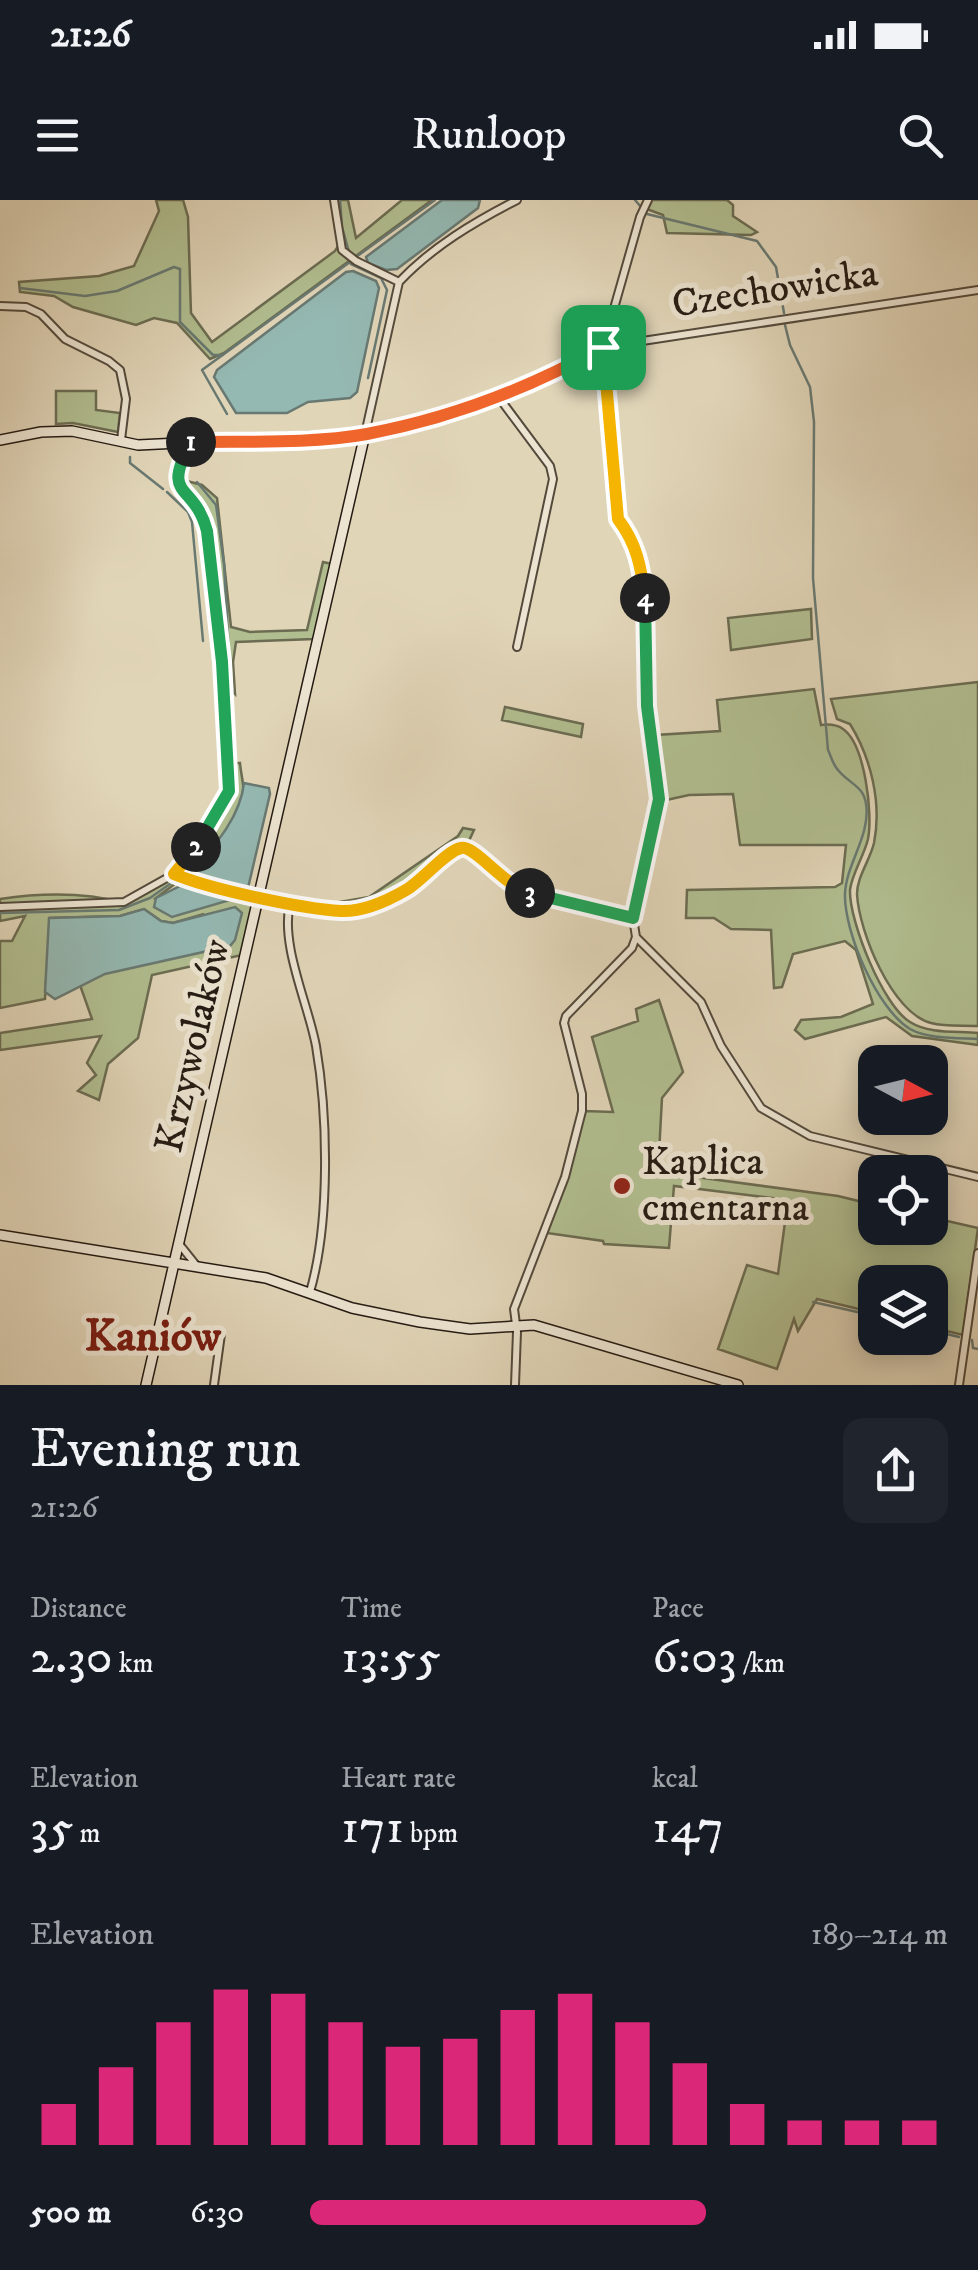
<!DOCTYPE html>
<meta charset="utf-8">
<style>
:root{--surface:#171b24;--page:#20242c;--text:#f1f3f6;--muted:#9ea1a6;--accent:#db2777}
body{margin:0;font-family:"IM FELL DW Pica",serif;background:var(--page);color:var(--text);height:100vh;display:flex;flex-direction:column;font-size:38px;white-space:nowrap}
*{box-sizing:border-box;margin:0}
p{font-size:32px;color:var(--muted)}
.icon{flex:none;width:55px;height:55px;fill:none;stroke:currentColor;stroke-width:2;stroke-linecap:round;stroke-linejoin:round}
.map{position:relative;height:1185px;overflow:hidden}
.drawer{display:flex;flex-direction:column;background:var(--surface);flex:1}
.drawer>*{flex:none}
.needle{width:65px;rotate:97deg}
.tools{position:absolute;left:858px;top:845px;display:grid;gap:20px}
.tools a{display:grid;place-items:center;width:90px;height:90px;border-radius:20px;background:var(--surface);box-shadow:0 5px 25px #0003;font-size:50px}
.pin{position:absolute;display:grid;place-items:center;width:85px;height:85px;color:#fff;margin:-42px;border-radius:20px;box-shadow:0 5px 15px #0006}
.km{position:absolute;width:50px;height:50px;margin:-25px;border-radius:50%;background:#222;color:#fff;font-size:28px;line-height:50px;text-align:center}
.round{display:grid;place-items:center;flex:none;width:105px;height:105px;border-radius:20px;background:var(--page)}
.summary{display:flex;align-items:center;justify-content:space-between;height:170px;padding:0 30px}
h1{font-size:55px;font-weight:600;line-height:75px}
.metrics{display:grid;grid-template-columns:repeat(3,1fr);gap:15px;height:170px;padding:10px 30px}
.metrics div{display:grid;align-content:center}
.metrics b{font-size:50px;font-weight:600}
.metrics small{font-size:28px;font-weight:400}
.metrics p{font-size:28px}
.chart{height:280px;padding:20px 30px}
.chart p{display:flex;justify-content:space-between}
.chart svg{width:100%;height:180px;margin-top:10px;stroke:var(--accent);stroke-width:6}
ul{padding:0 30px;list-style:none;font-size:32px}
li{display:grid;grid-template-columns:160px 120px 1fr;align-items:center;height:75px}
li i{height:25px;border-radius:12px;background:var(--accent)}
.status{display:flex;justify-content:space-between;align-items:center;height:70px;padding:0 50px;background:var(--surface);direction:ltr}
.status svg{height:28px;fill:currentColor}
header{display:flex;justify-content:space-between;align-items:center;height:130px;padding:0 30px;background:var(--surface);font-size:45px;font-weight:600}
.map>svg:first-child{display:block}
.green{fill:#b1be90;stroke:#6b6c52;stroke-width:2.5}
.water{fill:#94b8b2;stroke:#687972;stroke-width:2.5}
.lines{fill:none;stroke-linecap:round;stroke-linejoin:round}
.stream{stroke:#687972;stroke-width:2.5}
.street-casing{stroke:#544a3c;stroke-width:10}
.secondary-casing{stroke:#251b13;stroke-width:12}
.street{stroke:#ece4d1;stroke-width:6}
.secondary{stroke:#ece4d1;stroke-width:9}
.split-1-casing{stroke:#fff;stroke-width:20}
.split-2-casing{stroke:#fff;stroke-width:20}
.split-3-casing{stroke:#fff;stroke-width:20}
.split-4-casing{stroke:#fff;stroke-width:20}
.split-5-casing{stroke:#fff;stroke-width:20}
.split-1{stroke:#f0652b;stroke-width:12}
.split-2{stroke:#22a559;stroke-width:12}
.split-3{stroke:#f5b400;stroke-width:12}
.split-4{stroke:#22a559;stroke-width:12}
.split-5{stroke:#f5b400;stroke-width:12}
.poi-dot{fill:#8f2418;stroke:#ece4d1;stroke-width:4}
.labels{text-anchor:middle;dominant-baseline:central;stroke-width:10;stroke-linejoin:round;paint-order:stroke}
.street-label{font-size:40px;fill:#251b13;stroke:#ece4d1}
.poi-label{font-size:40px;fill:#251b13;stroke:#ece4d1;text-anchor:start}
.quarter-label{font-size:45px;font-weight:bold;fill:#7a1f14;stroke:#ece4d1}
</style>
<div class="status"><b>21:26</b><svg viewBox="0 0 49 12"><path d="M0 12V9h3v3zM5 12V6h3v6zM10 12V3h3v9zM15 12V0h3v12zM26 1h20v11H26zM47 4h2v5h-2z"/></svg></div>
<header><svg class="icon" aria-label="menu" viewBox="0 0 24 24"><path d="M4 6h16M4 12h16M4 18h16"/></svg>Runloop<svg class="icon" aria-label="search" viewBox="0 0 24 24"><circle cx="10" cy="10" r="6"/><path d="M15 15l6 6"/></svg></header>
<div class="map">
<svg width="978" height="1185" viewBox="0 0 978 1185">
<rect width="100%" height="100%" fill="#e1d5b8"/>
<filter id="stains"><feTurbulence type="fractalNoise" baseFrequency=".002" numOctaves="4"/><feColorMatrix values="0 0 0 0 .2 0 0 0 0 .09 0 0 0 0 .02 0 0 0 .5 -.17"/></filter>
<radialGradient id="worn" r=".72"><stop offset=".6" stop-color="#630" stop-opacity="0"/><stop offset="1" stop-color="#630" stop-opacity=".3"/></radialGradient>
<path class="green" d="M156,0H183L188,17L191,113L212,142L335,51L342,40L337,0H348L356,38L402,0H432L224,153L210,159L177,123L154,118L136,125L73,107L54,96L20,92L19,82L99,76L134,66L159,11Z
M649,0H727L733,5V16L757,32L751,35L667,33L663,15L644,8Z
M56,191H96V210L120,213L118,232L73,223L56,224Z
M181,272L183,280L202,285L217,298L231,427L250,432L307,430L323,362L332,364L314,439L236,442L233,462L235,494L227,486L204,311L178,280V274Z
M811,409L812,439L731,450L728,418Z
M978,482V826C963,825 946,827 931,823C892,813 859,732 857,694C857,677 870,660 874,643C882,603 871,558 850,524L837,519L831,499Z
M814,489L821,525C829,524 836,524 843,529C865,544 873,614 868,639C864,656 852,673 850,690C849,721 883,806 910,822C929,834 956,831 978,833V845L912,836L886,817L805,839L795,830L801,820L841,817L873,804L856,750L845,741L793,754L782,787L774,788L771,730L731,729L714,718H686L687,690L835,687L842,683L846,645H740L733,594L689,595L662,601L656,535L720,531L717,500Z
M505,507L583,524L581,537L502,520Z
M232,563H240C241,576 246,590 242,603C233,629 207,654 190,674L180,670C209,634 231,611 232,563Z
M463,628L474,630L467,645C451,647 440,661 427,671C401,693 372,707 338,706L339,702L369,697L458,636Z
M173,677L180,680L156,698L230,700L233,695L251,700L252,710L242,755L152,775L138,838L108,864L99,900L78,891L96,875L87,863L101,836L0,850V833L92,819L80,785L204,714L173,723L161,721L144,709L120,716L50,718L45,799L0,808V741H12L25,716L0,721V699C41,693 84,692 124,703Z
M659,800L683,872L662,898L658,972L838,996L875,1005V1028H930V1017L978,1028L963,1135L930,1127V1082H875V1113L817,1099L798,1131L794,1119L777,1169L718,1149L747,1065L778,1074L788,1000L674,986L669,1048L604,1044L603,1041L547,1033L566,983L584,911L613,912L592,837L638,821L636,809Z"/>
<path class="water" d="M442,0H480L478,8L397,69L386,70L368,63L366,57Z
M353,71L376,81L379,88L357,192L350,198L308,202L287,213H236L214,177L217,170L346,72Z
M244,583L269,588L270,594L248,688L190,674C213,647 240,619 244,583Z
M184,684L228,692L233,695L230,700L172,717L154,707L156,698Z
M235,707L242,713L235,740L230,746L105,774L55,799L45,792L49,718L120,716L144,709L161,721L173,723Z"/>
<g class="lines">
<path class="stream" d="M340,0L342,27L349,52
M635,0L641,7
M647,14L757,41L776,67L784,113
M356,57L435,0
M351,64L381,78L387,90L368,178
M20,88L85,96L117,91L174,67L180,69V122L213,155H223
M785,125L790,145L810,187L814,222L813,378L828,550C831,556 833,565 838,570C848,583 864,586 866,604C871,635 846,664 845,694C844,732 877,809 910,829C928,839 957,838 978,839
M227,214L202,170L350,62
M130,257V263L163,289
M167,292L188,312L192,322L203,441
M182,673C204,644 234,615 236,578L224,364L216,305L197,282
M0,713L119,710L150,698L177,679
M813,1102L875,1116
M930,1130L959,1137
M972,1140L973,1148L978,1149"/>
<g class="street-casing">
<path id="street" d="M334,0L342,50L356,61L399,82
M517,0C474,22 432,47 399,82L365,234L500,199L553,175L603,147L978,90
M0,106L26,107L41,114L65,139L109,161L120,170L126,199L121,240
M500,199L550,266L553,279L517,447
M174,674C211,690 300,708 340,710C355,711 371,707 385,701C404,693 457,647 467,648C481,649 502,683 520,690C555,704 597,709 633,718
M290,703C280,745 308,803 316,846C328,917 330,1023 310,1092
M0,707L124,702L174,674L222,607L229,591L228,567L222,462L207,331L202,312L176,282V274L191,243
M636,737L701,802L721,846L761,908L810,936L978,977
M180,1045L196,1065
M214,1185L221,1134
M515,1185L517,1132L514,1109L565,977L582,911V894L564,823L566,816L632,748L636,737L633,718C641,680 654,642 658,605C662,572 650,538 647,505C642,442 659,373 618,319L603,147L640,17L648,0
M959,1185L978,1053"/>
</g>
<g class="secondary-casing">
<path id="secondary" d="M0,240L41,232L72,231L138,245L365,234L146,1185
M0,1035L266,1078L352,1108L420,1122L470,1129L534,1125L738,1185"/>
</g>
<use href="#street" class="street"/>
<use href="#secondary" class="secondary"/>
</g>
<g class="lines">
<g class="split-1-casing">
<path id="split-1" d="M191,242C247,241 312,244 367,234C452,218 528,189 603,147"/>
</g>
<g class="split-2-casing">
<path id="split-2" d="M191,242C160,300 194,281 207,331L222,462L229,591L196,647"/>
</g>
<g class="split-3-casing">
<path id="split-3" d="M196,647L174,674C209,689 303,709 341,711C364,712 387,701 406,690C422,681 446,651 461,648C475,645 504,686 530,693"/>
</g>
<g class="split-4-casing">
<path id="split-4" d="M530,693L633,718L659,599L647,506L645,398"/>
</g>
<g class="split-5-casing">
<path id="split-5" d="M603,147L618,319C637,344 641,367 645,398"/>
</g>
<use href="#split-1" class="split-1"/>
<use href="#split-2" class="split-2"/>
<use href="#split-3" class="split-3"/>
<use href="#split-4" class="split-4"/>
<use href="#split-5" class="split-5"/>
</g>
<circle class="poi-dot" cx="622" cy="986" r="10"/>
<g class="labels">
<g class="street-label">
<text transform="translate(775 90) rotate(-9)">Czechowicka</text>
<text transform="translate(194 846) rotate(-77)">Krzywolaków</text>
</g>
<g class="poi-label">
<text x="642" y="963">Kaplica<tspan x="642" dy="46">cmentarna</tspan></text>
</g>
<g class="quarter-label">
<text x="153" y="1137">Kaniów</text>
</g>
</g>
<rect width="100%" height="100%" filter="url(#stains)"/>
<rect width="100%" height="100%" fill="url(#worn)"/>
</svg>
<div class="tools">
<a><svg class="needle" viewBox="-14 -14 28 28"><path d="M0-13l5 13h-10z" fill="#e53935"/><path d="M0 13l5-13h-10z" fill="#9ea1a6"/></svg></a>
<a><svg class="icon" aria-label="locate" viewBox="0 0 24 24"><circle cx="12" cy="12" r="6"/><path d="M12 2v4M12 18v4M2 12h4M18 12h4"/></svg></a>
<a><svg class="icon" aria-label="layers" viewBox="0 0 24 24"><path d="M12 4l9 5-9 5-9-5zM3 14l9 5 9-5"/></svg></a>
</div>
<div class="pin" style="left:603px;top:147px;background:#1e9e55"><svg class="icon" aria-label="arrive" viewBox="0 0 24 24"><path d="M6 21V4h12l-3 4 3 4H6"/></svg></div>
<b class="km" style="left:191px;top:242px">1</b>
<b class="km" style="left:196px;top:647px">2</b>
<b class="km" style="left:530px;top:693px">3</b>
<b class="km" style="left:645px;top:398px">4</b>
</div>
<section class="drawer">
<div class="summary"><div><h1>Evening run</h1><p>21:26</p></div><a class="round"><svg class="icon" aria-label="share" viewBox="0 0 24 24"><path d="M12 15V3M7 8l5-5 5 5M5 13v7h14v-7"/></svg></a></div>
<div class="metrics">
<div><p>Distance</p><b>2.30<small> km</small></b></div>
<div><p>Time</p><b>13:55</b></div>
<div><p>Pace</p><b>6:03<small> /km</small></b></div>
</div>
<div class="metrics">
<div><p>Elevation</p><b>35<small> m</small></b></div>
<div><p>Heart rate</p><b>171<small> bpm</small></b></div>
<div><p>kcal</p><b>147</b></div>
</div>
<div class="chart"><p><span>Elevation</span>189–214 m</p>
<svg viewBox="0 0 160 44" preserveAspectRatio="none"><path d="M5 44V34M15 44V25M25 44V14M35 44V6M45 44V7M55 44V14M65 44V20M75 44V18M85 44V11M95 44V7M105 44V14M115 44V24M125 44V34M135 44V38M145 44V38M155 44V38"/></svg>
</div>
<ul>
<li><b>500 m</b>6:30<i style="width:62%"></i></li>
</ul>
</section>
